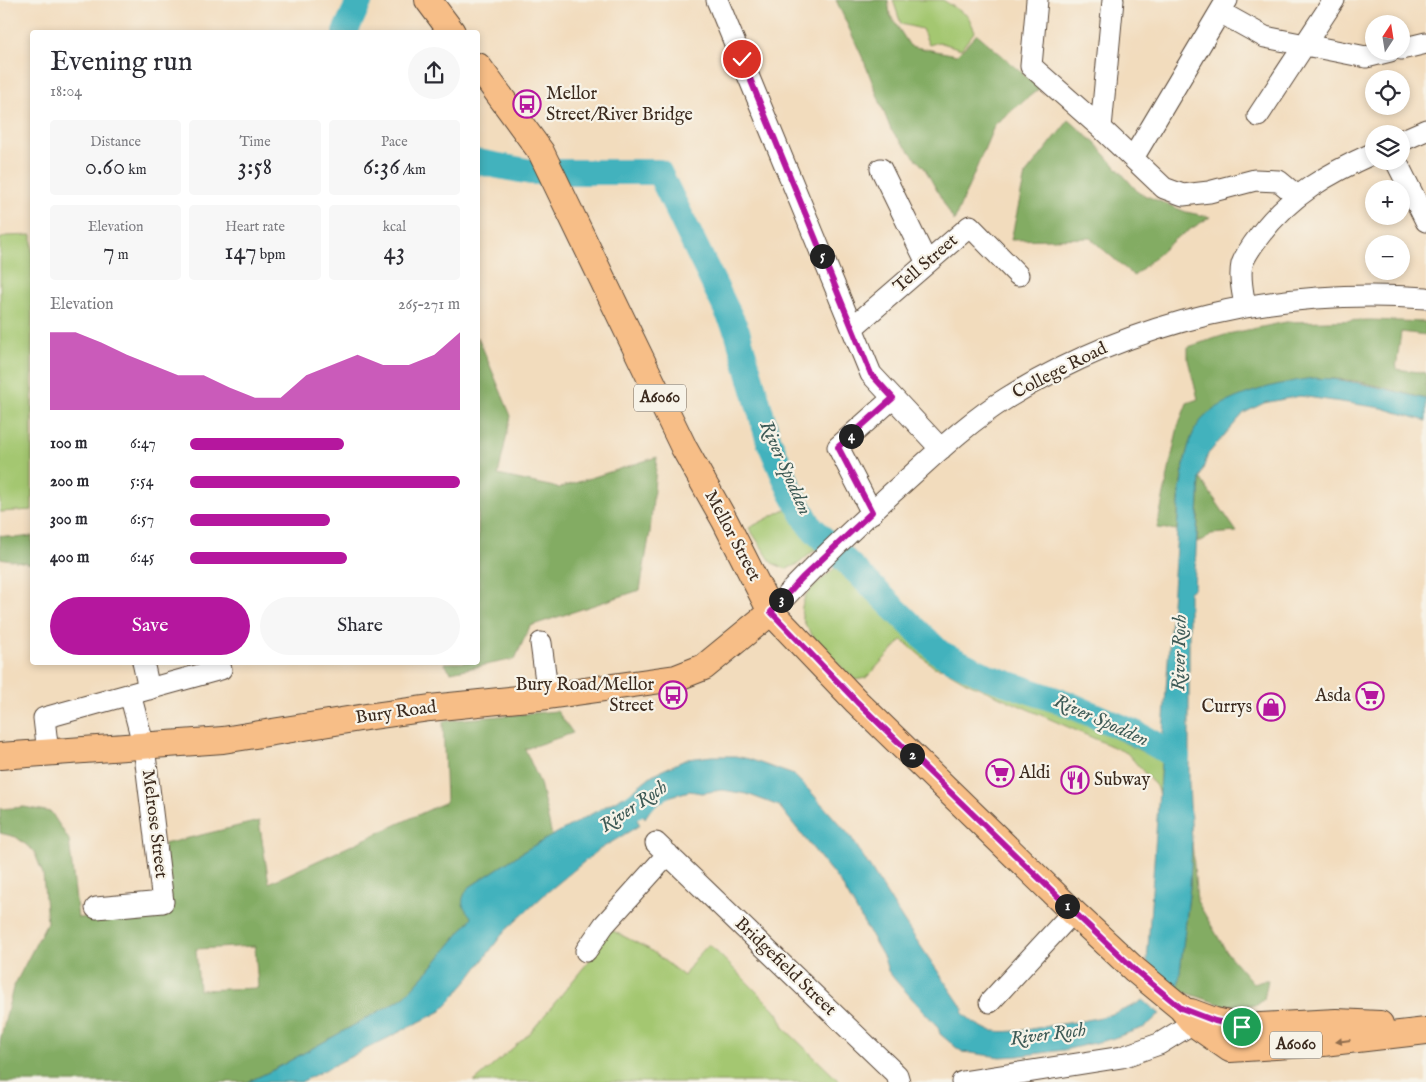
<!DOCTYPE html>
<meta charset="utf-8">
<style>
:root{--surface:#fff;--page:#f7f7f7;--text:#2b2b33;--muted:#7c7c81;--accent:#b5179e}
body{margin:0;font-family:"IM FELL English",serif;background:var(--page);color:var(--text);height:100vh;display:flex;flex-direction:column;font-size:19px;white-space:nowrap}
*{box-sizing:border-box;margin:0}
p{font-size:16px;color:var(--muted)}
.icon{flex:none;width:28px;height:28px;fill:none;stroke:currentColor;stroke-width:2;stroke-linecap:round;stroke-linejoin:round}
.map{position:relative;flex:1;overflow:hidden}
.drawer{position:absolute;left:30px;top:30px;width:450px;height:635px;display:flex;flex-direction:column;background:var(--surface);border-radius:5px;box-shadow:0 2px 8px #0003}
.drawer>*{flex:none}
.needle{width:32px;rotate:12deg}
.fabs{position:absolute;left:1365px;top:15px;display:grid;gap:10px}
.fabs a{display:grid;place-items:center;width:45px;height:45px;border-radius:50%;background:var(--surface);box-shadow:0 2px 8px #0003;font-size:25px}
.pin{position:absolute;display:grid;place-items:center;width:42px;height:42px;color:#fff;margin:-21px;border:2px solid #fff;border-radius:50%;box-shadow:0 1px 5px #0007}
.km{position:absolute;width:25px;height:25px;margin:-12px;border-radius:50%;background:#222;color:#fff;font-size:14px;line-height:25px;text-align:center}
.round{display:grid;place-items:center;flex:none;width:52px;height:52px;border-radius:26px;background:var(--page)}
.overview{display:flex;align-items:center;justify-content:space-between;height:85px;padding:0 20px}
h1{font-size:28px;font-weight:600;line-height:38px}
.figures{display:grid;grid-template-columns:repeat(3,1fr);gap:8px;height:85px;padding:5px 20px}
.figures div{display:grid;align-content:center;border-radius:5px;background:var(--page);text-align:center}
.figures b{font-size:25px;font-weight:600}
.figures small{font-size:14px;font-weight:400}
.figures p{font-size:14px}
.chart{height:140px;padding:10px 20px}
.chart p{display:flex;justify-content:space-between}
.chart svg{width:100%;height:90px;margin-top:5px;fill:var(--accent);opacity:.7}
.cta{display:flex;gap:10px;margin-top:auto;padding:10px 20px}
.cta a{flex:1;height:58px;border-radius:30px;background:var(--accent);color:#fff;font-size:20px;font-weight:600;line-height:58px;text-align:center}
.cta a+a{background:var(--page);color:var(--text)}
ul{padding:0 20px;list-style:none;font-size:16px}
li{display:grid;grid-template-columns:80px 60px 1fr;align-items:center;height:38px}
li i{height:12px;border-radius:6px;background:var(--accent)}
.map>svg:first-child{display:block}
.green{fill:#a4c771;stroke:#707848}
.forest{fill:#83ac63;stroke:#5f6b40;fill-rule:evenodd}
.water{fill:#42b2bd;stroke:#3e6e6e}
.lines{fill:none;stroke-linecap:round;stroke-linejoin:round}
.river{stroke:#42b2bd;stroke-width:26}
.minor-casing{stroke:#564536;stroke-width:23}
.major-casing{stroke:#564536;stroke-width:28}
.minor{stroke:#fff;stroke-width:21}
.major{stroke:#f7be87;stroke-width:26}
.oneway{fill:#906d4d}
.route-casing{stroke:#fff;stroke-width:10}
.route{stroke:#b5179e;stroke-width:6}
.labels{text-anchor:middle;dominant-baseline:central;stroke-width:4.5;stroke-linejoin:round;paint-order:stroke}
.shield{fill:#f7f3e8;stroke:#73665b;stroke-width:1}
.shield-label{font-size:16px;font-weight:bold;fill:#3b2a1e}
.poi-label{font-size:18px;fill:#3b2a1e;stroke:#f7f3e8;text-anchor:start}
.street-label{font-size:18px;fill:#3b2a1e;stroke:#f7f3e8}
.water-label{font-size:19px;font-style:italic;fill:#3d5a56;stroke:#f7f3e8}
</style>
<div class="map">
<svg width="1426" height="1082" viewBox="0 0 1426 1082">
<rect width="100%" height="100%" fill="#f7f3e8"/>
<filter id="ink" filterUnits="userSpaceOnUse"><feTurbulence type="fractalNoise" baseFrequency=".02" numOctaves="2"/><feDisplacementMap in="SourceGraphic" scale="10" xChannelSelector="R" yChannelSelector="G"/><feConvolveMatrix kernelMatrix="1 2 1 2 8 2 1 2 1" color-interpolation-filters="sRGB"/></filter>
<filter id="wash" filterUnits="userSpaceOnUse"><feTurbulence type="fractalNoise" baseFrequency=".0096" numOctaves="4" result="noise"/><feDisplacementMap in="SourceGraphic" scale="20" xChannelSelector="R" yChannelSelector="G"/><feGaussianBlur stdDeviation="1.12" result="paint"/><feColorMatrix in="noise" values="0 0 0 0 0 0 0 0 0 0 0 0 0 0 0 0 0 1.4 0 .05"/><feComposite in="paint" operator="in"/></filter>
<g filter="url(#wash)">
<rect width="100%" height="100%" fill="#f2dcbd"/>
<path class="green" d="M893,0H943L968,16L975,31L961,49L939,42L929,45L922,29L901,24Z
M32,235V510L0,512V239L6,236Z
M789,507L822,544L798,564L786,569L772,563L749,528Z
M837,566L932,658L970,679L1015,695L1099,730L1161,761L1159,795L1156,786L1127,753L966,682L944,669L934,667L902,640L866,678L855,680C840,665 807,636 802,616C800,609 804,599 807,593Z
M609,929L649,949L684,976L696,958L709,944L778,1013L785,1029L840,1082H474L530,1033L589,961Z"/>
<path class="forest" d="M836,0H888L890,15L910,46L957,55L977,34L1040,88L995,124L954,221L925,169L891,130L864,61Z
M1069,120L1095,143L1139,193L1186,212L1210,217L1175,239L1134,276L1090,238L1011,240L1025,175Z
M1371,320L1426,322V335L1401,332L1396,369L1426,373V399C1397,392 1363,379 1333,379C1301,378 1271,385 1241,397C1229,401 1204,415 1197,426C1181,455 1179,497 1177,530L1157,528L1178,426L1187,403L1198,399L1188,360V347L1228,334L1286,322Z
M478,337L511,416L498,475L559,488L657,457L650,532L640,590L530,626L515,659L451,672L444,663L478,662Z
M1200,478L1237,532L1211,534L1205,540L1197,542Z
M0,535L15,538L32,536V564L0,558Z
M557,711L573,733L525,749L540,783L552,836L526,850L468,888L472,918L429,970L403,998L275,1069L248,1082H0V1041L13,988L47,922L43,874L34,851L16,837L0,833V809L24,807L51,812L69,840L78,918L167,908L164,844L259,821L269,883L446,802L443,721ZM255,946L258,988L199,990L196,949Z
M1192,842L1197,901L1228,954L1253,983L1263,980H1268L1264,999L1257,1005H1223L1178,990L1190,886Z"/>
<path class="water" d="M1314,378C1353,379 1389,390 1426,399V421L1382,408L1300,396L1264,403L1244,413L1208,454L1200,478L1194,588L1189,592V784L1192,842L1190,886L1178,990L1147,962L1180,489C1184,468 1186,441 1199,423C1219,396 1282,382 1314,378Z
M712,756H735L749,759L774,768L794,775L811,792L851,837L903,920L964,1010L962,1012C971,1021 981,1029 994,1031C1011,1033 1031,1029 1048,1026C1081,1021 1114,1018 1143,1000L1160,1014L1145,1027L1111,1039L1064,1050L1018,1056L1000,1057L963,1052L958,1049L940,1034L938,1027L896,981L888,971L884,958L842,885L779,806L747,794L722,790L702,793L689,791L668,797L651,809L645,818L633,798L631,792L652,775L687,759Z
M624,796L640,825L597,851L544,895L504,932L468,980L441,1011L301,1082H248L275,1069L403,998L429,970L472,918C462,905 459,903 468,888L526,850Z"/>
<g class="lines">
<path class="river" d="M345,32L360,0
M478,162L531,172H659L737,331L769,441L791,492L810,526L940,653L989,677L1068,704L1137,734L1177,757
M601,829L665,784"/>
</g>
</g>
<g filter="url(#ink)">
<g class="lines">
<g class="minor-casing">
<path id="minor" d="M717,0L871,374L941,449
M1037,0L1031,66L1101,128L1164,188L1183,195L1209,192L1255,180L1279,181L1297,196
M1220,12L1265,37L1366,57L1390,51
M1401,49L1426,43
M1258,116L1334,0
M1101,128L1113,0
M1401,141L1426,130
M1133,158L1227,0
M1396,161L1426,221
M881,169L927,263
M1245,306C1243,293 1239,278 1242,264C1246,253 1253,244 1260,235C1290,195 1329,173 1374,153
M852,328L970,226L1018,275
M872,513L838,447L893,398
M771,612C809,570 851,531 893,492C930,459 965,424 1007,398C1133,320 1279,287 1426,298
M541,643L548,696
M143,662L149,689
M48,753L44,718L221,669
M656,843L897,1075L899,1082
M96,908L163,902L144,747L130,694
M586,951L604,925L668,854
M990,1002L1073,912
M962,1082L1122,1057L1159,1044L1193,1023"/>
</g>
<g class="major-casing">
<path id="major" d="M428,0L452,32
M478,66L541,152L684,448L725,521L771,612L857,702L1073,912L1135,970L1181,1008L1193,1023L1230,1049L1323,1043L1426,1031
M0,756L223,740L366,717L430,708L548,696L676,678L704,667L771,612
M1191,1012L1215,1021L1242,1027L1336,1022L1380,1024"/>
</g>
<use href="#minor" class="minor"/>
<use href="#major" class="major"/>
</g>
<defs><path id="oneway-solid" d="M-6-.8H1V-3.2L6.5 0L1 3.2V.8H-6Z" transform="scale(1.25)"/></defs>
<use class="oneway" href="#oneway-solid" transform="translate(1343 1041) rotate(173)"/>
</g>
<g class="lines" filter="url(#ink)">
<g class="route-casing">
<path id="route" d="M742,59L871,374L893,398L838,447L872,512L802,578L771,612L857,702L1074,912L1135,970L1181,1008L1215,1021L1242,1027"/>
</g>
<use href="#route" class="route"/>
</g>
<defs>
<g id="bus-ring" transform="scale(1.4375)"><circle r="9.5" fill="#f7f3e8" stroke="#b5179e" stroke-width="1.5"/><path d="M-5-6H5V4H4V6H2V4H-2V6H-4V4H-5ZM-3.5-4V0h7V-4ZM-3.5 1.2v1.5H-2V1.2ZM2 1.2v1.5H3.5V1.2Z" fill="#b5179e"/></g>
<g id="supermarket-ring" transform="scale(1.4375)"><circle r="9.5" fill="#f7f3e8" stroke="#b5179e" stroke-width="1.5"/><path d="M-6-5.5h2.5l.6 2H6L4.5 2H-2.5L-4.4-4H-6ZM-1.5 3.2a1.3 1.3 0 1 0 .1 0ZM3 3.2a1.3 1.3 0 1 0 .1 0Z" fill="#b5179e"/></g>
<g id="shop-ring" transform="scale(1.4375)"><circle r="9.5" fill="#f7f3e8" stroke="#b5179e" stroke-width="1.5"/><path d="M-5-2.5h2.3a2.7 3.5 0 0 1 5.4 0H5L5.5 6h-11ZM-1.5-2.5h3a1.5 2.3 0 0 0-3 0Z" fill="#b5179e"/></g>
<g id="restaurant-ring" transform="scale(1.4375)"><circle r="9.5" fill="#f7f3e8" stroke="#b5179e" stroke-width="1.5"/><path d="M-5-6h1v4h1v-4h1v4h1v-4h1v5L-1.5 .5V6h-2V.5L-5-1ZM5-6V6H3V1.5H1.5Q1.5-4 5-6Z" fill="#b5179e"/></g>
</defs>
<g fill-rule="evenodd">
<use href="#bus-ring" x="527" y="104"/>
<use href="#bus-ring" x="673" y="695"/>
<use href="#supermarket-ring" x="1370" y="696"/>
<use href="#shop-ring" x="1271" y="707"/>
<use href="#supermarket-ring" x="1000" y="773"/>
<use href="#restaurant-ring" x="1075" y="780"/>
</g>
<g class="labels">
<g class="shield">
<rect x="634" y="384.5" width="52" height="27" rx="4"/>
<rect x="1270" y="1031.5" width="52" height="27" rx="4"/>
</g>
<g class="shield-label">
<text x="660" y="398">A6060</text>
<text x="1296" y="1045">A6060</text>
</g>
<g class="poi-label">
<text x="546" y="94">Mellor<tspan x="546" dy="21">Street/River Bridge</tspan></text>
<text x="654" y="685" text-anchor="end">Bury Road/Mellor<tspan x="654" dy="21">Street</tspan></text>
<text x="1351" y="696" text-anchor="end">Asda</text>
<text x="1252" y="707" text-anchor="end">Currys</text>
<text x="1019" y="773">Aldi</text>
<text x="1094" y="780">Subway</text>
</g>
<g class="street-label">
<text transform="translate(926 264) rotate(-41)">Tell Street</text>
<text transform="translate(1060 371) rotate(-27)">College Road</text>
<text transform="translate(732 536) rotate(62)">Mellor Street</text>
<text transform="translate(396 713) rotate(-8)">Bury Road</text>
<text transform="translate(154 824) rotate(83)">Melrose Street</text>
<text transform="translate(785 967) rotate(44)">Bridgefield Street</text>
</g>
<g class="water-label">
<text transform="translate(785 468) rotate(66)">River Spodden</text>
<text transform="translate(1180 653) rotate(-89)">River Roch</text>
<text transform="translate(1101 721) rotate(24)">River Spodden</text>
<text transform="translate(634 807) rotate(-34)">River Roch</text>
<text transform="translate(1048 1035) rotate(-7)">River Roch</text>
</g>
</g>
</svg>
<div class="fabs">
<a><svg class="needle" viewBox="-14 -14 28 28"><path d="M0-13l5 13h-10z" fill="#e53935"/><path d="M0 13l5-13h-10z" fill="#7c7c81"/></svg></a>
<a><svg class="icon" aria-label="locate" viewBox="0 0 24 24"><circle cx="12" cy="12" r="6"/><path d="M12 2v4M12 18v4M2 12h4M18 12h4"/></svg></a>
<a><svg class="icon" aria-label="layers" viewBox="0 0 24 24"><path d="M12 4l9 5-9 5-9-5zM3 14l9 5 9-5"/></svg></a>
<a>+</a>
<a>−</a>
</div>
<div class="pin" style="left:1242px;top:1027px;background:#1e9e55"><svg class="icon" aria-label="arrive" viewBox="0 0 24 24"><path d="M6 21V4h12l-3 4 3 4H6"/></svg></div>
<div class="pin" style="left:742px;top:59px;background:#d93025"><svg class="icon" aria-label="check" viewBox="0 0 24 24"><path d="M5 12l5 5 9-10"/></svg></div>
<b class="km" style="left:1067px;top:906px">1</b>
<b class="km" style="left:912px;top:755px">2</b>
<b class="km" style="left:781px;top:600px">3</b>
<b class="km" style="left:851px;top:436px">4</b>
<b class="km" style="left:822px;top:256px">5</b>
<section class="drawer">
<div class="overview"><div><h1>Evening run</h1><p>18:04</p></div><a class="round"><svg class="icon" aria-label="share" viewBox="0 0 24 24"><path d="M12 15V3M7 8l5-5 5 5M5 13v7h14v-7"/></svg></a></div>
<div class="figures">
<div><p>Distance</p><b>0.60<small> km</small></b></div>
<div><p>Time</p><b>3:58</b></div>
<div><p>Pace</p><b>6:36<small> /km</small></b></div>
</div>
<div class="figures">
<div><p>Elevation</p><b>7<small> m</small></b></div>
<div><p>Heart rate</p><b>147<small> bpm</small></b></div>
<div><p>kcal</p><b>43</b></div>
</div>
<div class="chart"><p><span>Elevation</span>265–271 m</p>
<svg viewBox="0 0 160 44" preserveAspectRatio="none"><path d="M0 44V6L10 6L20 11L30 17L40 22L50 27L60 27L70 33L80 38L90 38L100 27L110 22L120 17L130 22L140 22L150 17L160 6V44z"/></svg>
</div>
<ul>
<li><b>100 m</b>6:47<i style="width:57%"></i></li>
<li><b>200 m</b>5:54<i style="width:100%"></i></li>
<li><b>300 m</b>6:57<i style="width:52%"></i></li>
<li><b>400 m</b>6:45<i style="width:58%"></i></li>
</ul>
<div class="cta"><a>Save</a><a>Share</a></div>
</section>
</div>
